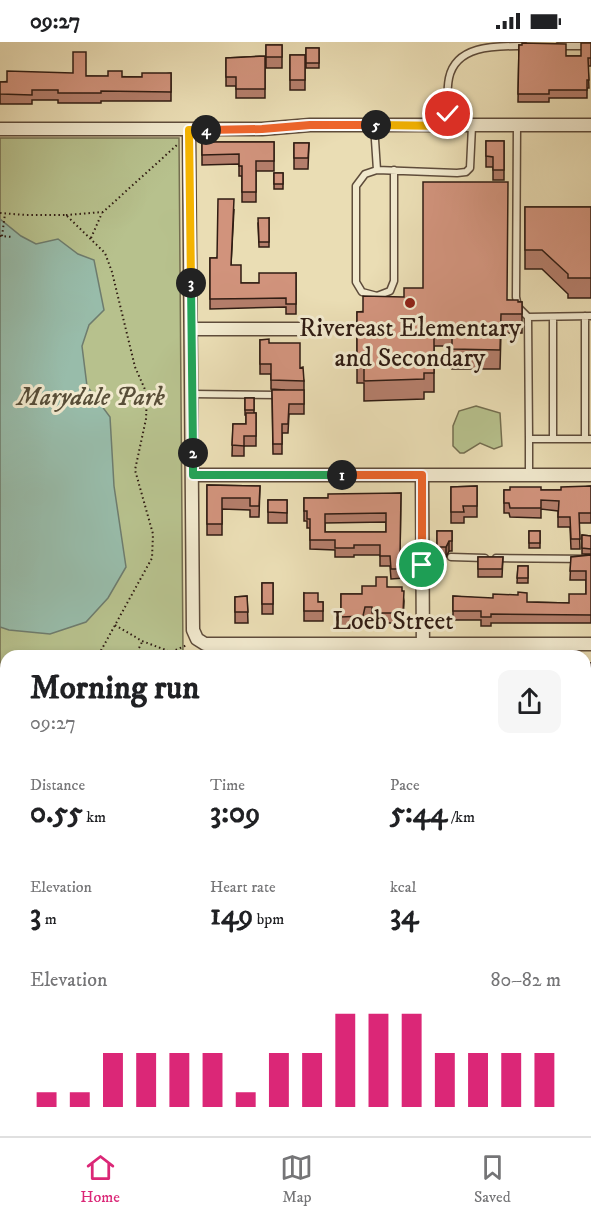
<!DOCTYPE html>
<meta charset="utf-8">
<style>
:root{--surface:#fff;--page:#f6f6f6;--text:#202124;--muted:#757577;--line:#e0e0e0;--accent:#db2777}
body{margin:0;font-family:"IM FELL DW Pica",serif;background:var(--page);color:var(--text);height:100vh;display:flex;flex-direction:column;font-size:22px;white-space:nowrap}
*{box-sizing:border-box;margin:0}
p{font-size:20px;color:var(--muted)}
.icon{flex:none;width:33px;height:33px;fill:none;stroke:currentColor;stroke-width:2;stroke-linecap:round;stroke-linejoin:round}
.map{position:relative;flex:1;overflow:hidden}
.panel{position:absolute;left:0px;top:608px;width:591px;height:488px;display:flex;flex-direction:column;background:var(--surface);border-radius:18px 18px 0 0;box-shadow:0 3px 9px #0003}
.panel>*{flex:none}
.pin{position:absolute;display:grid;place-items:center;width:51px;height:51px;color:#fff;margin:-26px;border:3px solid #fff;border-radius:50%;box-shadow:0 2px 6px #0007}
.km{position:absolute;width:30px;height:30px;margin:-15px;border-radius:50%;background:#222;color:#fff;font-size:16px;line-height:30px;text-align:center}
.round{display:grid;place-items:center;flex:none;width:63px;height:63px;border-radius:12px;background:var(--page)}
.summary{display:flex;align-items:center;justify-content:space-between;height:102px;padding:0 30px}
h1{font-size:33px;font-weight:700;line-height:45px}
.figures{display:grid;grid-template-columns:repeat(3,1fr);gap:9px;height:102px;padding:6px 30px}
.figures div{display:grid;align-content:center}
.figures b{font-size:30px;font-weight:700}
.figures small{font-size:16px;font-weight:400}
.figures p{font-size:16px}
.chart{height:168px;padding:12px 30px}
.chart p{display:flex;justify-content:space-between}
.chart svg{width:100%;height:108px;margin-top:6px;stroke:var(--accent);stroke-width:6}
.status{display:flex;justify-content:space-between;align-items:center;height:42px;padding:0 30px;background:var(--surface);direction:ltr}
.status svg{height:16px;fill:currentColor}
.menu{display:flex;justify-content:space-around;align-items:center;height:84px;border-top:2px solid var(--line);background:var(--surface);font-size:16px;color:var(--muted)}
.menu a{display:grid;justify-items:center;gap:3px}
.menu .current{color:var(--accent)}
.map>svg:first-child{display:block}
.green{fill:#b7c18d;stroke:#746e50;stroke-width:1.5}
.water{fill:#98bcaa;stroke:#6e7c6e;stroke-width:1.5}
.lines{fill:none;stroke-linecap:round;stroke-linejoin:round}
.service-casing{stroke:#5e4c3b;stroke-width:9}
.minor-casing{stroke:#5e4c3b;stroke-width:15}
.secondary-casing{stroke:#301c13;stroke-width:20}
.path{stroke:#301c13;stroke-width:2;stroke-dasharray:1.5 3;stroke-linecap:butt}
.service{stroke:#f1e9ce;stroke-width:6}
.minor{stroke:#f1e9ce;stroke-width:12}
.secondary{stroke:#f1e9ce;stroke-width:16}
.rail-casing{stroke:#301c13;stroke-width:6}
.rail{stroke:#f1e9ce;stroke-width:4;stroke-dasharray:11;stroke-linecap:butt}
.wall{fill:#b47e6b;stroke:#301c13;stroke-width:1.5;fill-rule:evenodd}
.shaded-wall{fill:#926757;stroke:#301c13;stroke-width:1.5}
.building{fill:#d1937c;stroke:#301c13;stroke-width:1.5;fill-rule:evenodd}
.split-1-casing{stroke:#fff;stroke-width:12}
.split-2-casing{stroke:#fff;stroke-width:12}
.split-3-casing{stroke:#fff;stroke-width:12}
.split-4-casing{stroke:#fff;stroke-width:12}
.split-5-casing{stroke:#fff;stroke-width:12}
.split-6-casing{stroke:#fff;stroke-width:12}
.split-1{stroke:#f0652b;stroke-width:8}
.split-2{stroke:#22a559;stroke-width:8}
.split-3{stroke:#22a559;stroke-width:8}
.split-4{stroke:#f5b400;stroke-width:8}
.split-5{stroke:#f0652b;stroke-width:8}
.split-6{stroke:#f5b400;stroke-width:8}
.poi-dot{fill:#8f2418;stroke:#f1e9ce;stroke-width:2}
.labels{text-anchor:middle;dominant-baseline:central;stroke-width:6;stroke-linejoin:round;paint-order:stroke}
.poi-label{font-size:26px;fill:#301c13;stroke:#f1e9ce}
.park-label{font-size:26px;font-style:italic;fill:#584e38;stroke:#f1e9ce}
.street-label{font-size:26px;fill:#301c13;stroke:#f1e9ce}
</style>
<div class="status"><b>09:27</b><svg viewBox="0 0 49 12"><path d="M0 12V9h3v3zM5 12V6h3v6zM10 12V3h3v9zM15 12V0h3v12zM26 1h20v11H26zM47 4h2v5h-2z"/></svg></div>
<div class="map">
<svg width="591" height="1094" viewBox="0 0 591 1094">
<rect width="100%" height="100%" fill="#eaddb4"/>
<filter id="stains"><feTurbulence type="fractalNoise" baseFrequency=".00333" numOctaves="4"/><feColorMatrix values="0 0 0 0 .2 0 0 0 0 .09 0 0 0 0 .02 0 0 0 .5 -.17"/></filter>
<radialGradient id="worn" r=".72"><stop offset=".6" stop-color="#630" stop-opacity="0"/><stop offset="1" stop-color="#630" stop-opacity=".3"/></radialGradient>
<path class="green" d="M0,96H179L183,613L6,614V753L0,754Z
M476,364L500,371L502,404L494,407L480,401L464,411H460L453,404V384L459,369Z"/>
<path class="water" d="M0,177L21,194L36,202L58,197L78,212L94,218L104,268L89,283L82,304L87,344L110,375L114,444L126,525L108,556L86,580L50,592L9,588L0,585Z"/>
<g class="lines">
<g class="service-casing">
<path id="service" d="M559,4H591
M374,83L377,128L457,131L466,130L470,126L472,84
M448,83C448,68 446,51 449,36C456,2 498,4 524,4
M517,83L516,255L518,265L528,275L591,274
M377,128L365,132L356,144V240L362,250L377,254L390,249L394,239V128
M585,274V397
M528,275L529,397H591
M553,275V397
M192,352L279,353
M529,397V433
M451,515L485,516
M496,516L591,517
M0,854H6
M375,1094L379,1089"/>
</g>
<g class="minor-casing">
<path id="minor" d="M0,87H262L310,83H591
M189,88L193,588L197,597L205,602H591
M192,287H311
M193,433H591
M422,433L423,614
M585,966L591,958
M136,1089L138,1094
M311,1094V1089
M485,1094L489,1089"/>
</g>
<g class="secondary-casing">
<path id="secondary" d="M0,773H6
M585,773L591,774"/>
</g>
<path class="path" d="M0,171L26,173H66L105,211L112,230L135,325L147,352L146,377L135,428L153,492L152,516L98,614
M66,173L103,170L177,103
M0,194L13,195
M2,194L5,172
M91,196L102,171
M115,583L142,599L171,610L187,603
M135,614L142,600
M0,661L6,667"/>
<use href="#service" class="service"/>
<use href="#minor" class="minor"/>
<use href="#secondary" class="secondary"/>
<g class="rail-casing">
<path id="rail" d="M0,1059L6,1075
M0,1078L6,1094"/>
</g>
<use href="#rail" class="rail"/>
</g>
<path class="wall" d="M591,1V24H588L589,46H587V56H549V60H518L519,3L566,14H581Z
M266,3H282V26H266Z
M306,6H319V26H306Z
M290,13H305V48H290Z
M265,14V56H236V44H226V16Z
M171,31V59H101V61H58V58H32V62H0V40L86,34L142,35Z
M486,99H504V138H493V125H486Z
M202,100H274V129H256V160H242V134H239V122L202,123Z
M294,101H309L308,127H294Z
M274,131H283V147H274Z
M525,165H591V256H568V252L542,227H525Z
M234,167L231,223L241,241H259L296,231V272H286V265L210,267V216H217Z
M269,176V205H259L258,181Z
M507,258L522,260V291H501L500,327H452V304H434V350H424V357L364,359V341H357V270Z
M260,298L269,301L300,326L304,339V372H289L288,391H282V412H273L272,348H285L271,347V332H260Z
M245,356H254V371H256V404H244V414H232L233,382H246V373H245Z
M207,443L260,444L259,475H250V468L222,467V493H207Z
M477,444V475H464V481H451V445Z
M591,444V481H579L580,507H571L570,485H558V469L541,467V476L510,475L509,471H504V448H561Z
M401,451L400,514H404V536L391,537L390,524H380V513H354V515H335V508L310,507V486H307V479H304V456H328ZM386,480V490H325V481Z
M268,458H287V481H268Z
M437,489H452V509H449L446,515H437Z
M529,489H540V506H529Z
M582,493L591,494V512H582Z
M591,513V581H491V584H481V578H453V554L527,560L569,561L586,552V538H570L571,515Z
M478,515H503L502,535H478Z
M518,524H528V541H517Z
M262,541H273V572H262Z
M387,545L402,549L404,559L403,581H372V575H365L363,584L341,585V552H362Z
M304,551L318,560H323V579H304Z
M247,554L248,581H235V555Z
M585,621H591V646H585Z
M585,663H591V683L585,682Z
M585,684H591V704H585Z
M585,723H591V746H585Z
M0,793H6V817H0Z
M585,795L591,801V817H589L585,821Z
M591,820V852L585,847V824H587Z
M0,826H6V846H0Z
M591,874V924L585,932V876Z
M591,992V1035L589,1033L585,1037V1000Z
M591,1056V1089L589,1087L584,1094H511L515,1089H585L588,1060Z
M69,1089H110L112,1094H71Z
M169,1089H215L216,1094H171Z
M403,1089H456L452,1094H416L410,1089L408,1092Z"/>
<path class="shaded-wall" d="M449,499V509L446,515V505Z
M589,808V817L585,821V812Z
M591,915V924L585,932V922Z
M589,1024V1033L585,1037V1028Z
M589,1079V1087L584,1094H577L581,1089H585V1084Z
M75,1089H86V1094H72V1090Z
M367,1089H373L370,1094H364Z
M448,1089H456L452,1094H444Z
M543,1089H546V1094H539Z"/>
<path class="building" d="M522,1L566,2V14H581V1H591V16H588L589,38H587V48H549V52H518L519,3H522Z
M266,3H282V15H266Z
M306,6H319V21H306Z
M73,10H86V34H108V29H122V35H142V31H171V50L101,49V51H58V48H32V53L0,52V40H7V29L73,31Z
M290,13H305V38H290Z
M265,14V47H236V35H226V16Z
M486,99H504V128H493V115L486,114Z
M202,100H274V119H256V150H242V124H239V112L202,113Z
M294,101H309L308,116H294Z
M274,131H283V142H274Z
M423,140H508L507,258H518V260H522V272H501L500,308L452,307V284H434V331H424V337L364,339V322H357V270H363V254L404,255V246H423Z
M218,157H234L231,223H241V241H259V231H296V262H286V256L210,257V216H217Z
M525,165H591V236H568V232L542,208H525Z
M258,176H269V200H259Z
M269,297V301H300V326L303,325L304,339L271,338V322H260V298Z
M272,348H304V362H289L288,382H282V402H273Z
M245,356H254V368H245Z
M246,371H256V394H244V404L232,403L233,382H246Z
M207,443L260,444L259,464H250V456H222V482H207Z
M477,444V464H463L464,470H451V445Z
M591,444V471H579L580,497H571L570,475H558L559,459L541,458V466H510L509,461H504V448H510V445H541V448H561V445Z
M401,451L400,514H404V527H391L390,514H380V503H354V506H335V498H310V477H307V469H304V456H328V452ZM386,471V490H325V472Z
M268,458H287V471L268,470Z
M437,489H452V499H449L446,505H437Z
M529,489H540V501H529Z
M582,493L591,494V507L582,506Z
M591,513V573L491,572V575H481V569H453V554L493,556V552L518,553V550L527,551V560L569,561V552H586V529H570L571,515Z
M478,515H503L502,527H478Z
M518,524H528V536H517Z
M376,535H387V545H402V549H404L403,571H372V565H365L363,574L341,575V552H362V544H376Z
M262,541H273V562H262Z
M304,551H318V560H323V569H304Z
M247,554L248,570H235V555Z
M585,621H591V637H585Z
M585,663H591V675L585,674Z
M585,684H591V696H585Z
M585,723H591V738H585Z
M0,793H6V808H0Z
M585,795L591,801L590,804L591,805V808H589L585,812Z
M591,820V842L585,837V824H587Z
M0,826H6V837H0Z
M591,874V915L585,922V902L586,903L585,899L589,894L585,890V876Z
M591,992V1026L589,1024L585,1028V1000Z
M591,1056V1081L589,1079L585,1084V1058L588,1060Z
M87,1089H110L112,1094H96V1093L89,1094Z
M172,1089H215L216,1091L208,1094H174Z
M240,1089H281V1094H240Z
M334,1089H367L364,1094H334Z
M422,1089H448L444,1094H423L425,1091Z
M515,1089H543L539,1094H511Z
M551,1089H581L577,1094H557Z"/>
<g class="lines">
<g class="split-1-casing">
<path id="split-1" d="M342,433H422V523"/>
</g>
<g class="split-2-casing">
<path id="split-2" d="M193,411V433H342"/>
</g>
<g class="split-3-casing">
<path id="split-3" d="M191,241L193,411"/>
</g>
<g class="split-4-casing">
<path id="split-4" d="M191,241L189,88H206"/>
</g>
<g class="split-5-casing">
<path id="split-5" d="M206,88L262,87L310,83H376"/>
</g>
<g class="split-6-casing">
<path id="split-6" d="M376,83L448,84V72"/>
</g>
<use href="#split-1" class="split-1"/>
<use href="#split-2" class="split-2"/>
<use href="#split-3" class="split-3"/>
<use href="#split-4" class="split-4"/>
<use href="#split-5" class="split-5"/>
<use href="#split-6" class="split-6"/>
</g>
<circle class="poi-dot" cx="410" cy="261" r="6"/>
<g class="labels">
<g class="poi-label">
<text x="410" y="286">Rivereast Elementary<tspan x="410" dy="30">and Secondary</tspan></text>
</g>
<g class="park-label">
<text x="91" y="355">Marydale Park</text>
</g>
<g class="street-label">
<text x="393" y="579">Loeb Street</text>
</g>
</g>
<rect width="100%" height="100%" filter="url(#stains)"/>
<rect width="100%" height="100%" fill="url(#worn)"/>
</svg>
<div class="pin" style="left:422px;top:523px;background:#1e9e55"><svg class="icon" aria-label="arrive" viewBox="0 0 24 24"><path d="M6 21V4h12l-3 4 3 4H6"/></svg></div>
<div class="pin" style="left:448px;top:72px;background:#d93025"><svg class="icon" aria-label="check" viewBox="0 0 24 24"><path d="M5 12l5 5 9-10"/></svg></div>
<b class="km" style="left:342px;top:433px">1</b>
<b class="km" style="left:193px;top:411px">2</b>
<b class="km" style="left:191px;top:241px">3</b>
<b class="km" style="left:206px;top:88px">4</b>
<b class="km" style="left:376px;top:83px">5</b>
<section class="panel">
<div class="summary"><div><h1>Morning run</h1><p>09:27</p></div><a class="round"><svg class="icon" aria-label="share" viewBox="0 0 24 24"><path d="M12 15V3M7 8l5-5 5 5M5 13v7h14v-7"/></svg></a></div>
<div class="figures">
<div><p>Distance</p><b>0.55<small> km</small></b></div>
<div><p>Time</p><b>3:09</b></div>
<div><p>Pace</p><b>5:44<small> /km</small></b></div>
</div>
<div class="figures">
<div><p>Elevation</p><b>3<small> m</small></b></div>
<div><p>Heart rate</p><b>149<small> bpm</small></b></div>
<div><p>kcal</p><b>34</b></div>
</div>
<div class="chart"><p><span>Elevation</span>80–82 m</p>
<svg viewBox="0 0 160 44" preserveAspectRatio="none"><path d="M5 44V38M15 44V38M25 44V22M35 44V22M45 44V22M55 44V22M65 44V38M75 44V22M85 44V22M95 44V6M105 44V6M115 44V6M125 44V22M135 44V22M145 44V22M155 44V22"/></svg>
</div>
</section>
</div>
<nav class="menu">
<a class="current"><svg class="icon" aria-label="home" viewBox="0 0 24 24"><path d="M3 11l9-7 9 7M6 9v11h12V9"/></svg>Home</a>
<a><svg class="icon" aria-label="map" viewBox="0 0 24 24"><path d="M3 6l6-2 6 2 6-2v14l-6 2-6-2-6 2zM9 4v14M15 6v14"/></svg>Map</a>
<a><svg class="icon" aria-label="saved" viewBox="0 0 24 24"><path d="M7 4h10v16l-5-4-5 4z"/></svg>Saved</a>
</nav>
